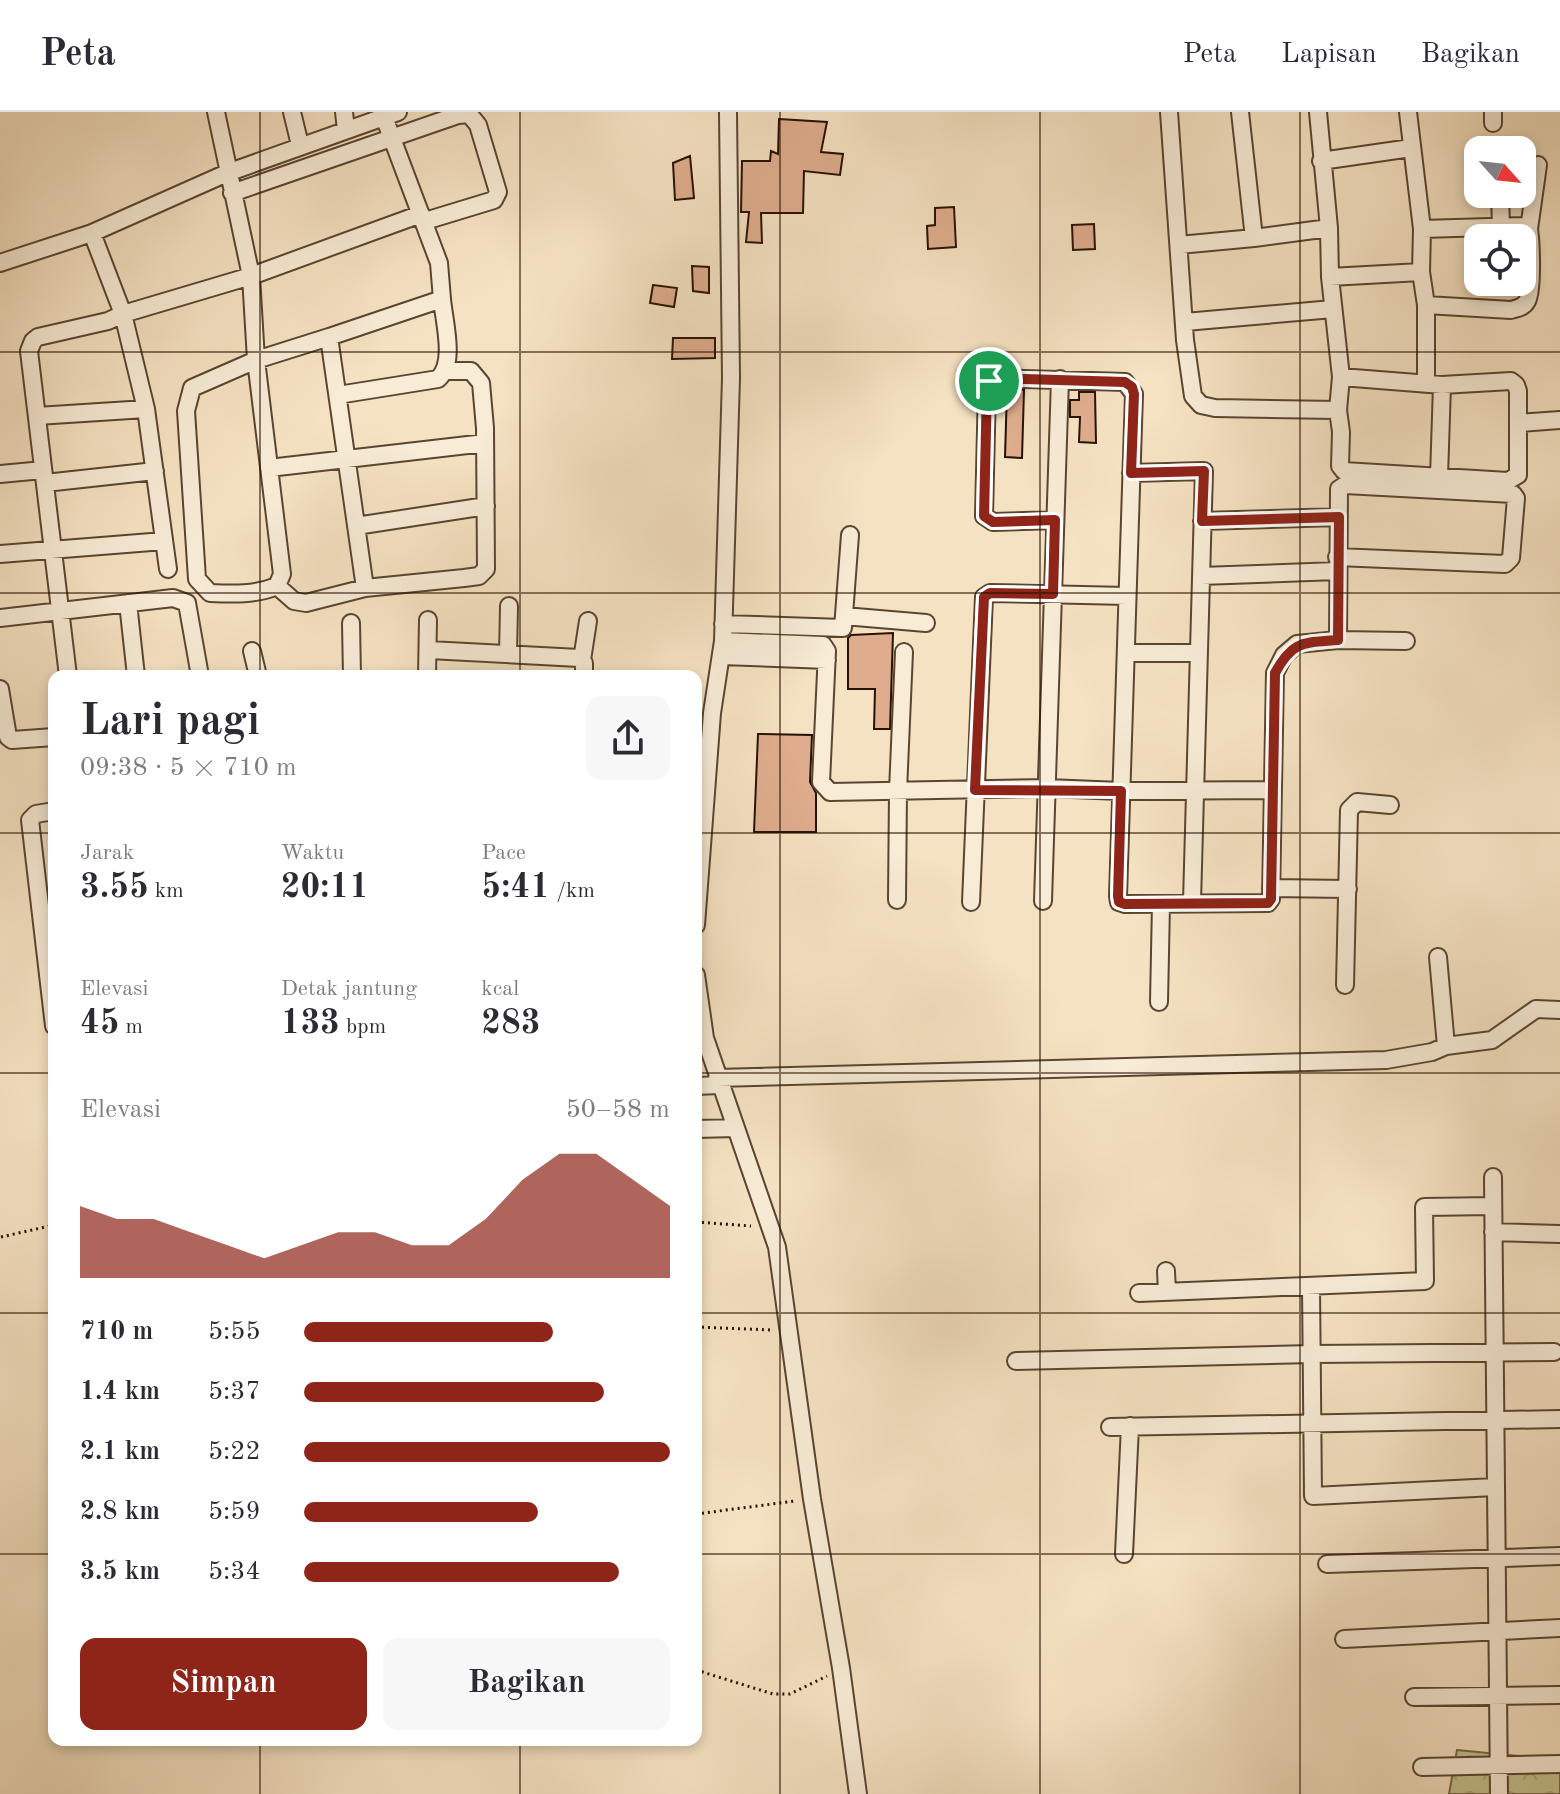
<!DOCTYPE html>
<html lang="id">
<meta charset="utf-8">
<style>
:root{--surface:#fff;--page:#f7f7f7;--text:#2b2b33;--muted:#7c7c81;--line:#e1e1e2;--accent:#8f2418}
body{margin:0;font-family:"Old Standard TT",serif;background:var(--page);color:var(--text);height:100vh;display:flex;flex-direction:column;font-size:30px;white-space:nowrap}
*{box-sizing:border-box;margin:0}
p{font-size:26px;color:var(--muted)}
.icon{flex:none;width:44px;height:44px;fill:none;stroke:currentColor;stroke-width:2;stroke-linecap:round;stroke-linejoin:round}
.map{position:relative;flex:1;overflow:hidden}
.side{position:absolute;left:48px;top:558px;width:654px;height:1076px;display:flex;flex-direction:column;background:var(--surface);border-radius:16px;box-shadow:0 4px 12px #0003}
.side>*{flex:none}
.needle{width:52px;rotate:117deg}
.tools{position:absolute;left:1464px;top:24px;display:grid;gap:16px}
.tools a{display:grid;place-items:center;width:72px;height:72px;border-radius:16px;background:var(--surface);box-shadow:0 4px 12px #0003;font-size:40px}
.pin{position:absolute;display:grid;place-items:center;width:68px;height:68px;color:#fff;margin:-34px;border:4px solid #fff;border-radius:50%;box-shadow:0 2px 8px #0007}
.round{display:grid;place-items:center;flex:none;width:84px;height:84px;border-radius:16px;background:var(--page)}
.head{display:flex;align-items:center;justify-content:space-between;height:136px;padding:0 32px}
h1{font-size:44px;font-weight:800;line-height:60px}
.stats{display:grid;grid-template-columns:repeat(3,1fr);gap:12px;height:136px;padding:8px 32px}
.stats div{display:grid;align-content:center}
.stats b{font-size:34px;font-weight:800}
.stats small{font-size:22px;font-weight:400}
.stats p{font-size:22px}
.chart{height:224px;padding:16px 32px}
.chart p{display:flex;justify-content:space-between}
.chart svg{width:100%;height:144px;margin-top:8px;fill:var(--accent);opacity:.7}
.button{display:flex;gap:16px;margin-top:auto;padding:16px 32px}
.button a{flex:1;height:92px;border-radius:16px;background:var(--accent);color:#fff;font-size:32px;font-weight:800;line-height:92px;text-align:center}
.button a+a{background:var(--page);color:var(--text)}
ul{padding:0 32px;list-style:none;font-size:26px}
li{display:grid;grid-template-columns:128px 96px 1fr;align-items:center;height:60px}
li i{height:20px;border-radius:10px;background:var(--accent)}
header{display:flex;align-items:center;gap:48px;box-sizing:border-box;height:112px;padding:0 40px;background:var(--surface);border-bottom:2px solid var(--line)}
header strong{font-size:38px}
nav{display:flex;gap:44px;margin-inline-start:auto;font-size:28px}
.map>svg:first-child{display:block}
.forest{fill:url(#forest-crowns);stroke:#766947;stroke-width:2}
.building{fill:#dfad8e;stroke:#271100;stroke-width:2}
.lines{fill:none;stroke-linecap:round;stroke-linejoin:round}
.minor-casing{stroke:#5a4530;stroke-width:20}
.path{stroke:#271100;stroke-width:3;stroke-dasharray:2 4;stroke-linecap:butt}
.minor{stroke:#f8ecd7;stroke-width:16}
.route-casing{stroke:#fff;stroke-width:16}
.route{stroke:#8f2418;stroke-width:10}
.grid{fill:none;stroke:#271100;stroke-width:2;stroke-opacity:0.55}
</style>
<header>
<strong>Peta</strong>
<nav><a>Peta</a><a>Lapisan</a><a>Bagikan</a></nav>
</header>
<div class="map">
<svg width="1560" height="1682" viewBox="0 0 1560 1682">
<defs>
<pattern id="forest-crowns" width="20" height="18" patternUnits="userSpaceOnUse" patternTransform="scale(2)"><rect width="20" height="18" fill="#c4c18e"/><path d="M2 6a3 3 0 1 1 6 0M12 15a3 3 0 1 1 6 0" fill="none" stroke="#a8a579"/></pattern>
</defs>
<rect width="100%" height="100%" fill="#f5e2c2"/>
<filter id="stains"><feTurbulence type="fractalNoise" baseFrequency=".0025" numOctaves="4"/><feColorMatrix values="0 0 0 0 .2 0 0 0 0 .09 0 0 0 0 .02 0 0 0 .5 -.17"/></filter>
<radialGradient id="worn" r=".72"><stop offset=".6" stop-color="#630" stop-opacity="0"/><stop offset="1" stop-color="#630" stop-opacity=".3"/></radialGradient>
<path class="forest" d="M1457,1638L1560,1648V1682H1449Z"/>
<path class="building" d="M779,7L827,10L821,40L843,42L840,63L804,59L803,101H761L762,131L746,130L749,100H741L742,49H770L771,39L778,42Z
M690,44L694,86L675,88L673,51Z
M954,95L956,135L928,137L927,114L935,113V96Z
M1094,112L1095,137L1073,138L1072,113Z
M692,154L709,155V181L693,179Z
M653,173L677,176L674,195L650,191Z
M673,226H715V246L672,247Z
M1007,277L1024,278L1022,346L1005,345Z
M1079,280H1095L1096,331L1079,330L1080,305H1070V288H1079Z
M893,521L890,617H874L875,577H848V526L851,523Z
M758,622L812,623L810,670L816,681V720H754Z"/>
<g class="lines">
<g class="minor-casing">
<path id="minor" d="M216,0L251,164L421,102
M292,0L300,33
M344,0L346,18
M1169,0L1185,228L1193,284L1201,293L1215,296L1338,298
M1240,0L1254,126L1329,116
M1318,0L1329,116L1330,165L1341,265L1338,298L1341,320L1340,354L1344,359L1508,369L1518,363V279L1516,273L1511,269L1442,273L1341,265
M1408,0L1422,117L1421,160L1426,193V272
M1493,0V11
M1321,49L1411,36
M232,81L458,3L469,2L478,13L498,80L494,88L425,109
M1500,82L1501,114
M1422,117L1523,114L1529,117C1531,131 1533,177 1527,189C1524,195 1518,196 1511,198L1426,193
M1529,117L1538,53
M1179,133L1254,126
M0,151L92,121L227,61L398,0
M1330,165L1421,160
M1185,210L1333,197
M338,283L438,267C456,251 444,210 442,187
M37,304L146,297
M1519,311L1560,308
M269,356L485,331
M1131,361L1204,359L1192,790
M0,362L43,358
M1439,365L1442,273
M45,371L155,359
M1055,408L993,410L984,404L987,275L993,266L1125,270L1134,282L1118,784L1119,790L1125,792L1268,791L1271,787L1275,561L1284,543L1297,532L1338,528L1406,529
M1202,409L1339,405
M356,414L486,394
M0,442L164,429
M1337,445L1505,452L1511,446L1516,386L1513,382L1345,373L1339,377L1338,528
M168,457L146,297L123,202L251,164L256,248L282,462L277,474C255,483 233,482 210,481L197,467L186,299L192,276L256,248L329,225
M1201,464L1337,459
M277,474L294,489L306,491L365,476L329,225L442,187L439,151L384,5
M365,476L464,466L479,464L486,457L485,316L481,271L471,259H446
M128,491L136,564
M844,504L926,511
M0,506L173,486L187,491L200,564
M351,511L352,564
M723,512L843,516L850,423
M723,529L823,533L827,539L821,670L830,680L1047,676L1121,679L1272,678
M429,538L579,546L584,551V564
M252,539L258,564
M1126,541H1198
M508,542L509,494
M722,544L827,548
M582,548L588,509
M68,564L29,239L33,229L38,225L108,209L123,202L92,121
M427,564L428,508
M0,577L8,625L12,628L54,625
M54,699L36,702L30,708L54,914
M1271,776L1348,777
M897,788L898,679L904,540
M1043,789L1060,267
M971,790L984,485L990,481L1127,484
M696,813L712,601L723,529L731,266L728,0
M1438,845L1446,934
M696,863L705,926L777,1135L812,1387L841,1556L858,1682
M1345,873L1349,698L1357,690L1390,693
M1159,890L1161,792
M717,966L1386,948L1432,940L1446,934L1492,928L1536,897L1560,898
M696,974L719,973
M696,1017L735,1016
M1493,1065L1499,1682
M1493,1120L1560,1122
M1166,1159L1167,1180
M1311,1174L1313,1384L1495,1375
M1139,1181L1425,1169L1424,1095L1493,1094
M1016,1249L1312,1242L1554,1240
M1110,1315L1560,1307
M1124,1442L1130,1314
M1327,1452L1560,1444
M1344,1527L1560,1516
M1414,1585L1560,1583
M1422,1655L1560,1652"/>
</g>
<path class="path" d="M696,1110L751,1114
M1,1125L54,1113
M696,1215L773,1218
M696,1402L795,1389
M696,1558L773,1582H790L827,1564"/>
<use href="#minor" class="minor"/>
</g>
<g class="lines">
<g class="route-casing">
<path id="route" d="M993,266L1125,270L1132,275L1134,282L1131,361L1204,359L1202,409L1339,405L1338,528C1303,531 1293,528 1275,561L1271,787L1268,791L1125,792L1119,790L1118,784L1121,679L975,678L984,485L990,481L1053,482L1055,408L993,410L984,404L987,275Z"/>
</g>
<use href="#route" class="route"/>
</g>
<path class="grid" d="M260,0V564M520,0V564M780,0V1682M1040,0V1682M1300,0V1682M0,240H1560M0,481H1560M0,721H54M696,721H1560M0,961H54M696,961H1560M0,1201H54M696,1201H1560M0,1442H54M696,1442H1560M260,1628V1682M520,1628V1682"/>
<rect width="100%" height="100%" filter="url(#stains)"/>
<rect width="100%" height="100%" fill="url(#worn)"/>
</svg>
<div class="tools">
<a><svg class="needle" viewBox="-14 -14 28 28"><path d="M0-13l5 13h-10z" fill="#e53935"/><path d="M0 13l5-13h-10z" fill="#7c7c81"/></svg></a>
<a><svg class="icon" aria-label="locate" viewBox="0 0 24 24"><circle cx="12" cy="12" r="6"/><path d="M12 2v4M12 18v4M2 12h4M18 12h4"/></svg></a>
</div>
<div class="pin" style="left:989px;top:269px;background:#1e9e55"><svg class="icon" aria-label="arrive" viewBox="0 0 24 24"><path d="M6 21V4h12l-3 4 3 4H6"/></svg></div>
<section class="side">
<div class="head"><div><h1>Lari pagi</h1><p>09:38 · 5 × 710 m</p></div><a class="round"><svg class="icon" aria-label="share" viewBox="0 0 24 24"><path d="M12 15V3M7 8l5-5 5 5M5 13v7h14v-7"/></svg></a></div>
<div class="stats">
<div><p>Jarak</p><b>3.55<small> km</small></b></div>
<div><p>Waktu</p><b>20:11</b></div>
<div><p>Pace</p><b>5:41<small> /km</small></b></div>
</div>
<div class="stats">
<div><p>Elevasi</p><b>45<small> m</small></b></div>
<div><p>Detak jantung</p><b>133<small> bpm</small></b></div>
<div><p>kcal</p><b>283</b></div>
</div>
<div class="chart"><p><span>Elevasi</span>50–58 m</p>
<svg viewBox="0 0 160 44" preserveAspectRatio="none"><path d="M0 44V22L10 26L20 26L30 30L40 34L50 38L60 34L70 30L80 30L90 34L100 34L110 26L120 14L130 6L140 6L150 14L160 22V44z"/></svg>
</div>
<ul>
<li><b>710 m</b>5:55<i style="width:68%"></i></li>
<li><b>1.4 km</b>5:37<i style="width:82%"></i></li>
<li><b>2.1 km</b>5:22<i style="width:100%"></i></li>
<li><b>2.8 km</b>5:59<i style="width:64%"></i></li>
<li><b>3.5 km</b>5:34<i style="width:86%"></i></li>
</ul>
<div class="button"><a>Simpan</a><a>Bagikan</a></div>
</section>
</div>
